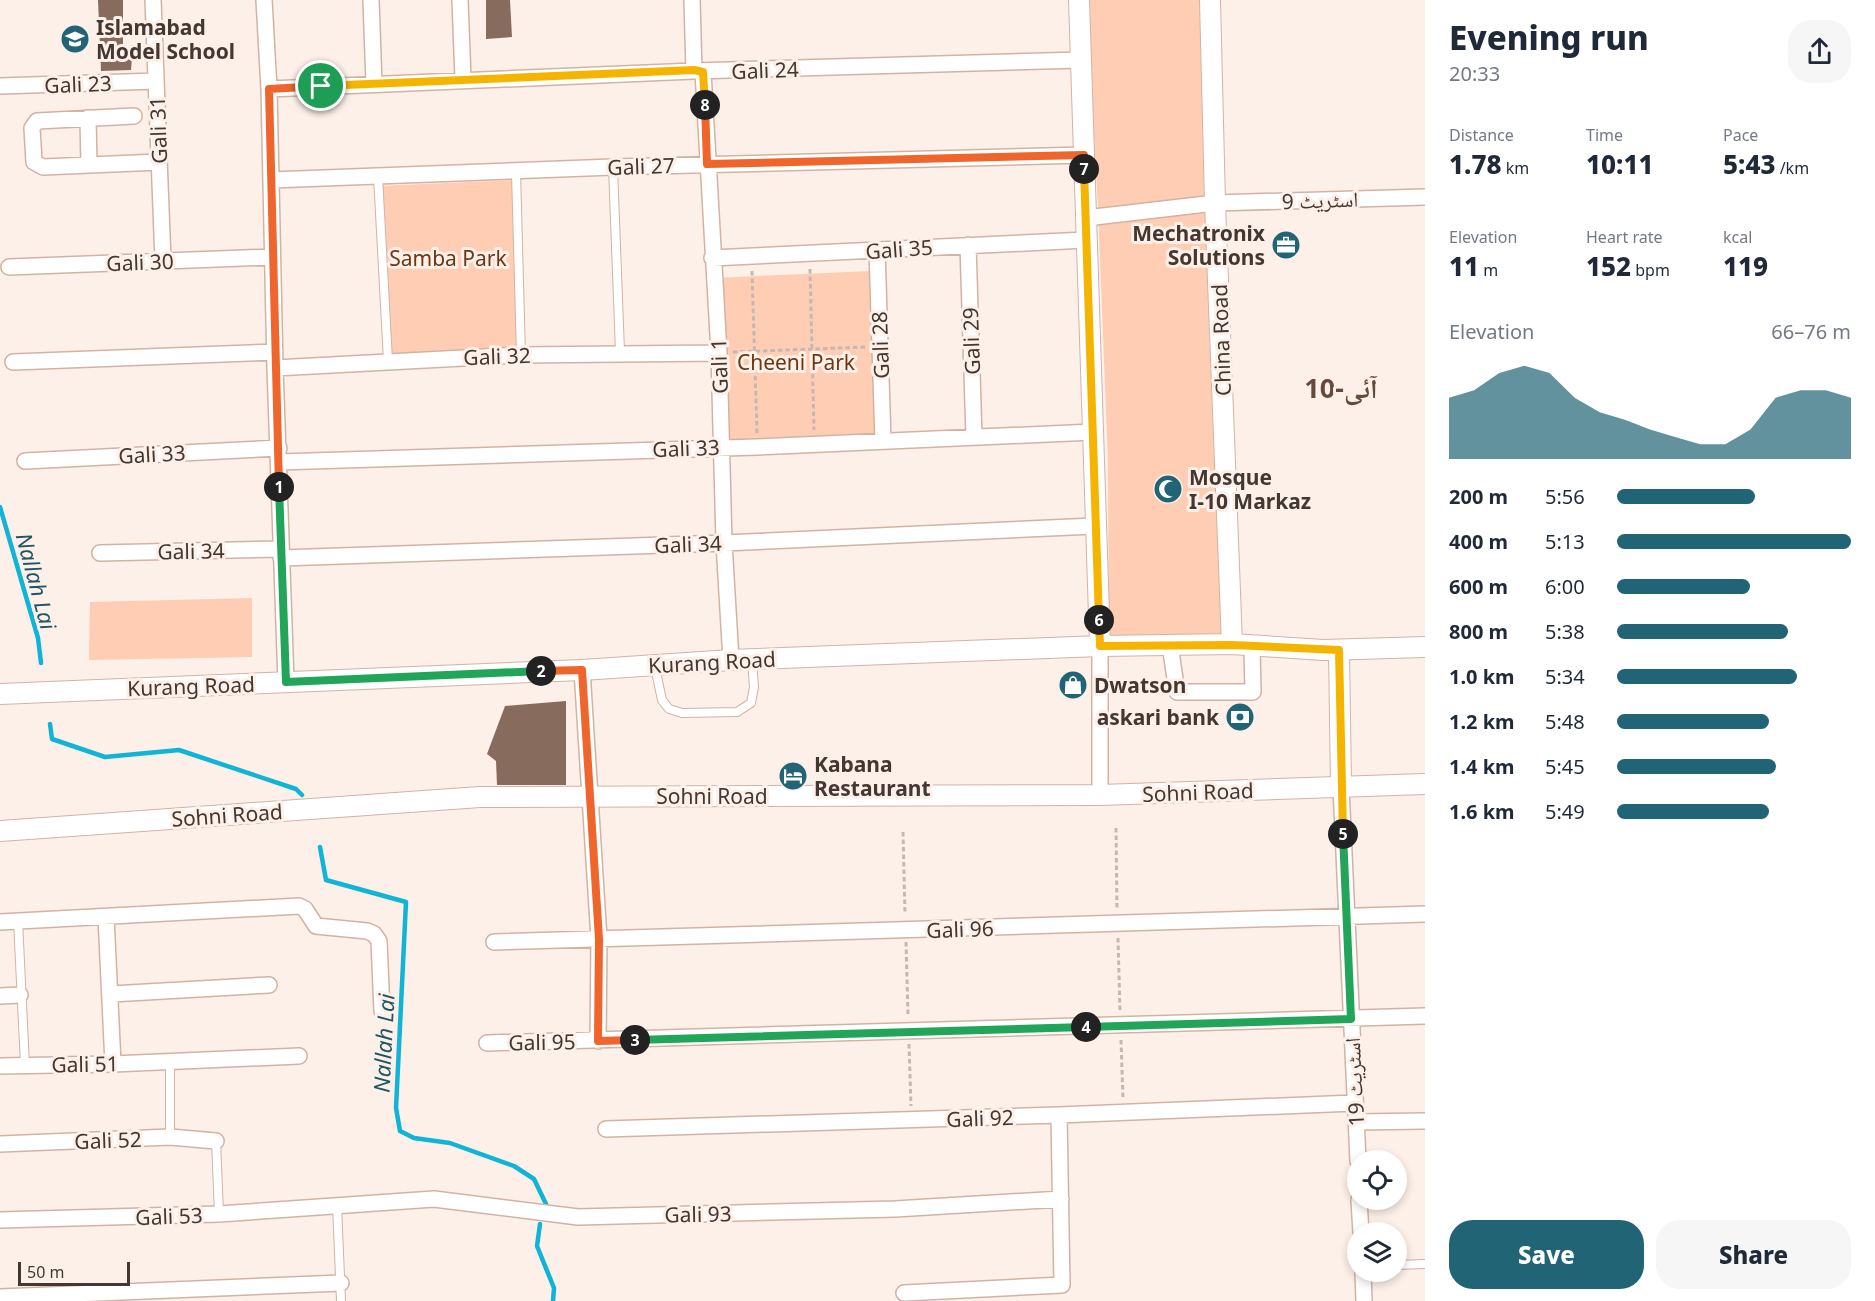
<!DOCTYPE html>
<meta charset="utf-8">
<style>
:root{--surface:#fff;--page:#f6f6f7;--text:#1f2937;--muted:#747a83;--accent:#206476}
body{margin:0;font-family:"Noto Sans","Noto Naskh Arabic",sans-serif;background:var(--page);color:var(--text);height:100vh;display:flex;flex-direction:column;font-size:22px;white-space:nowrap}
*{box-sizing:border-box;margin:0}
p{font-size:20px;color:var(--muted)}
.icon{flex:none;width:33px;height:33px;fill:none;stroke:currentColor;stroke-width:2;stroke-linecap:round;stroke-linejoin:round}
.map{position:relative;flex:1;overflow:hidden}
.sheet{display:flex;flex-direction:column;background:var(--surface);width:450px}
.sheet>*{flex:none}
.tools{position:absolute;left:1347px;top:1150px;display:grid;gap:12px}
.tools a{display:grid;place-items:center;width:60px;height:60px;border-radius:50%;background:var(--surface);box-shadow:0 3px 9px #0003;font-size:30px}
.scale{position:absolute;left:18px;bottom:15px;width:112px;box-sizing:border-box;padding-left:6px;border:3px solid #443731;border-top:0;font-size:16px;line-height:21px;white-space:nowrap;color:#443731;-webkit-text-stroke:4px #fdf0e9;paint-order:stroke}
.pin{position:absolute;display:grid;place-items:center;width:51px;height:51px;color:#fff;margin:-26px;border:3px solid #fff;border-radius:50%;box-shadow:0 2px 6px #0007}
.km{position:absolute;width:30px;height:30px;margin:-15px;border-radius:50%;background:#222;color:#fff;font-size:16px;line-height:30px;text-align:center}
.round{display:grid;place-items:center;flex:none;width:63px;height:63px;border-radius:24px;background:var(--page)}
.summary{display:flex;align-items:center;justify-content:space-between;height:102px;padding:0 24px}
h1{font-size:33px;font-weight:800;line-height:45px}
.figures{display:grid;grid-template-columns:repeat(3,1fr);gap:9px;height:102px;padding:6px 24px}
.figures div{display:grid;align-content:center}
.figures b{font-size:26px;font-weight:800}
.figures small{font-size:16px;font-weight:400}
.figures p{font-size:16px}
.chart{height:168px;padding:12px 24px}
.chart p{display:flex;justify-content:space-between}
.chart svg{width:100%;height:108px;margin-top:6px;fill:var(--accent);opacity:.7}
.primary-button{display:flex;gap:12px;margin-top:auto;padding:12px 24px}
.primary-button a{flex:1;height:69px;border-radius:24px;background:var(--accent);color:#fff;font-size:24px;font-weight:800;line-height:69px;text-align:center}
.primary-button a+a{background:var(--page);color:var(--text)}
ul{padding:0 24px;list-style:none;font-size:20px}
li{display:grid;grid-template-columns:96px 72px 1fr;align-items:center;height:45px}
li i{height:15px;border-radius:8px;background:var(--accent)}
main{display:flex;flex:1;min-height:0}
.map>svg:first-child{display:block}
.green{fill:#ffcdb3}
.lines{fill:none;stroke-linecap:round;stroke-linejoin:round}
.stream{stroke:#0fb4d7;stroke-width:4.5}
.building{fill:#876b5d}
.service-casing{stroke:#d2b3a3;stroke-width:10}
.minor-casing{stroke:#d2b3a3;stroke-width:18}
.tertiary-casing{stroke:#d2b3a3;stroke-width:22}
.path{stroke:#c5b8b1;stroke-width:3;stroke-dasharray:4.5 3;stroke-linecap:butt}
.service{stroke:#fff;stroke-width:8}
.minor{stroke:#fff;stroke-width:15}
.tertiary{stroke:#fff;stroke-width:20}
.split-1-casing{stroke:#fff;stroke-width:12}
.split-2-casing{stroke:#fff;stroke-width:12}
.split-3-casing{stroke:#fff;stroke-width:12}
.split-4-casing{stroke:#fff;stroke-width:12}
.split-5-casing{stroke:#fff;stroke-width:12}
.split-6-casing{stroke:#fff;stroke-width:12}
.split-7-casing{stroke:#fff;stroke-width:12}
.split-8-casing{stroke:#fff;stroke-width:12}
.split-9-casing{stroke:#fff;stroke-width:12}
.split-1{stroke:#f0652b;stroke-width:8}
.split-2{stroke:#22a559;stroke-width:8}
.split-3{stroke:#f0652b;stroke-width:8}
.split-4{stroke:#22a559;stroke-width:8}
.split-5{stroke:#22a559;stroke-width:8}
.split-6{stroke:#f5b400;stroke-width:8}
.split-7{stroke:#f5b400;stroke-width:8}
.split-8{stroke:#f0652b;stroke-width:8}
.split-9{stroke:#f5b400;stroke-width:8}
.labels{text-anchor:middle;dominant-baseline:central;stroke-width:6;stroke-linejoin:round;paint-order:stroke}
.poi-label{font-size:21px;font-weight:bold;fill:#443731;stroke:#fdf0e9;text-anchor:start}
.street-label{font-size:21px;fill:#443731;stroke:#fdf0e9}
.park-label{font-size:21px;fill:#6f3612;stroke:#fdf0e9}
.water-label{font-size:22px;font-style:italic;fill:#1e5665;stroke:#fdf0e9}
.district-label{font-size:27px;font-weight:bold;fill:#654b3d;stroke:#fdf0e9}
</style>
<main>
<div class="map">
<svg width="1425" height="1301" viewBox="0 0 1425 1301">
<rect width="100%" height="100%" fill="#fdf0e9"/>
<path class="green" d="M1086,0H1206L1209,333L1224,639L1109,640L1108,462L1098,207Z
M513,180L517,359L386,364L377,186Z
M871,271L881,443L717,450L713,278Z
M252,598V657L89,660L90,602Z"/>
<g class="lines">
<path class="stream" d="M0,507L38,638L41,663
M50,724L52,739L105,757L179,750L296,789L302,795
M320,847L326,880L406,902L396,1108L400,1131L414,1138L450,1143L514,1166L534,1179L546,1204
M540,1224L537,1246L554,1288L553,1301"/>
</g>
<path class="building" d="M98,0H123V57H132L131,70L101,71Z
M486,0H510L512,37L486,39Z
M566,701V785H497L496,761L487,754L505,706Z"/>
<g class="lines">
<g class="service-casing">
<path id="service" d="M613,167L620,352
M516,172L521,355
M378,176L388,361
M655,667L662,700L669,709L682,713L737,712L751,703L754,687L752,660
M18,921L25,1065
M170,1061V1137
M216,1141L219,1214
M337,1205L341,1301
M1396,1265L1425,1264"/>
</g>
<g class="minor-casing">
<path id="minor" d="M153,0L163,261
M264,0L269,89L275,368L286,682
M371,0L374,84
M460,0L463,79
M692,0L694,71
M703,72L719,353L724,543L731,660
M0,86L156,81
M269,89L694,71L1081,60
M134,116L37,121L32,128L34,162L43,167L159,162
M88,118L89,165
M271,180L613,167L1084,155
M1086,218L1215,203L1425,197
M968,245L974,437
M877,250L883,441
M712,258L1086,240
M9,267L272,257
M13,362L275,352
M275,368L521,355L719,353
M25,461L279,448
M279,462L757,447L1093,432
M100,553L281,549
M281,558L724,543L1094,526
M1170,645L1177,692H1253L1252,647
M582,670L599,939L598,1041
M1341,787L1358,1161
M1100,795V646
M106,917L113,1064
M0,922L299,906L305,909L316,926L367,931L374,934L379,941L382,1011
M494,942L1425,914
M111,994L269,985
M0,996L20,995
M487,1043L1425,1016
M0,1066L113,1064L299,1056
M1356,1122L1425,1121
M606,1129L1059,1115L1354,1103
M0,1144L170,1137L216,1141
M1359,1200L1361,1233
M0,1220L219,1214L434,1199L578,1217L895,1209L1061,1199
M1363,1272L1364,1301
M904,1293L1062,1285L1059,1115
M0,1297L341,1283"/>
</g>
<g class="tertiary-casing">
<path id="tertiary" d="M1079,0L1100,646
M1210,0L1215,203L1232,644
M1339,650L1341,787
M0,694L582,670L731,660L1100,646L1232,644L1323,650L1425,647
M0,831L480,797L1100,795L1425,784"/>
</g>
<path class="path" d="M810,269L814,430
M752,271L757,433
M733,352L867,347
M1116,828L1117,910
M903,832L905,914
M1118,938L1120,1012
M906,942L908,1016
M1121,1040L1123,1099
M909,1044L911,1106"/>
<use href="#service" class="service"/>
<use href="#minor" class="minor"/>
<use href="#tertiary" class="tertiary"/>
</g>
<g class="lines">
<g class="split-1-casing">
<path id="split-1" d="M279,487L269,89L321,86"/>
</g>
<g class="split-2-casing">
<path id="split-2" d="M279,487L286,682L541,671"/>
</g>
<g class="split-3-casing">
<path id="split-3" d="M541,671L582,670L599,939L598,1041L635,1040"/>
</g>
<g class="split-4-casing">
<path id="split-4" d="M635,1040L1086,1027"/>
</g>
<g class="split-5-casing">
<path id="split-5" d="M1086,1027L1351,1019L1343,834"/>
</g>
<g class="split-6-casing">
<path id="split-6" d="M1099,620L1100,646L1232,645L1339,650L1343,834"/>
</g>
<g class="split-7-casing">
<path id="split-7" d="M1084,169L1099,620"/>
</g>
<g class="split-8-casing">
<path id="split-8" d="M705,105L707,164L1084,155V169"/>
</g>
<g class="split-9-casing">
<path id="split-9" d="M321,86L694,70L703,72L705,105"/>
</g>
<use href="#split-1" class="split-1"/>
<use href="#split-2" class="split-2"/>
<use href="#split-3" class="split-3"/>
<use href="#split-4" class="split-4"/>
<use href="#split-5" class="split-5"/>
<use href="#split-6" class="split-6"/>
<use href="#split-7" class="split-7"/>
<use href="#split-8" class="split-8"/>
<use href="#split-9" class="split-9"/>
</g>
<defs>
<g id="school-disc" transform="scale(1.5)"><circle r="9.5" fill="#206476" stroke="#fdf0e9"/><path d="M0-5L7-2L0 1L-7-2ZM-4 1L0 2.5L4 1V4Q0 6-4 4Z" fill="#fff"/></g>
<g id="office-disc" transform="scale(1.5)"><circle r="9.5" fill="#206476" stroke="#fdf0e9"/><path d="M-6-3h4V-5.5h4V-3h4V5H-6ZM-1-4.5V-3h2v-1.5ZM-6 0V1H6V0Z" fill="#fff"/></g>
<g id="mosque-disc" transform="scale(1.5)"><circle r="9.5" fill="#206476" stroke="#fdf0e9"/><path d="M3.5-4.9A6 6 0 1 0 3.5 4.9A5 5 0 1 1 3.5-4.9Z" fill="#fff"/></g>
<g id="shop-disc" transform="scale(1.5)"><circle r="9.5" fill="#206476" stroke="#fdf0e9"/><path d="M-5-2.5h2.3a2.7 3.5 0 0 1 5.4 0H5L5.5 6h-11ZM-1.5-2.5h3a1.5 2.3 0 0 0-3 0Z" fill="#fff"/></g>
<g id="bank-disc" transform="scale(1.5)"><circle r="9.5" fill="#206476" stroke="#fdf0e9"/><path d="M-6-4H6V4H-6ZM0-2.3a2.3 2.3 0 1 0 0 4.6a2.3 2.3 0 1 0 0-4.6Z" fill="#fff"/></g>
<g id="hotel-disc" transform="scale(1.5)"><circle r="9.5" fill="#206476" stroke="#fdf0e9"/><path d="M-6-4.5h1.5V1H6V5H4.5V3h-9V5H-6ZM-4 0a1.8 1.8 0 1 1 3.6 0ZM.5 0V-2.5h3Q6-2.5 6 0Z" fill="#fff"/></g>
</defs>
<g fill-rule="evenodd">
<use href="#school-disc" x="75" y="39"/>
<use href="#office-disc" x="1286" y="245"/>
<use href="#mosque-disc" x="1168" y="489"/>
<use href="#shop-disc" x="1073" y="685"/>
<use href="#bank-disc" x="1240" y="717"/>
<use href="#hotel-disc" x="793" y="776"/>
</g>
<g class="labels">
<g class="poi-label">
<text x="96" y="27">Islamabad<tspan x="96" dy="24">Model School</tspan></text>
<text x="1265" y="233" text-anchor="end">Mechatronix<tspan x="1265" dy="24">Solutions</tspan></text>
<text x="1189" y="477">Mosque<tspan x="1189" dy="24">I-10 Markaz</tspan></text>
<text x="1094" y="685">Dwatson</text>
<text x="1219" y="717" text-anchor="end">askari bank</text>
<text x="814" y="764">Kabana<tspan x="814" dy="24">Restaurant</tspan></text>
</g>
<g class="street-label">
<text transform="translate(765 70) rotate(-2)">Gali 24</text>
<text transform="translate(78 84) rotate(-2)">Gali 23</text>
<text transform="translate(158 130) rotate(-92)">Gali 31</text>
<text transform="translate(641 166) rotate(-2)">Gali 27</text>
<text transform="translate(1320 200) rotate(-2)">اسٹریٹ 9</text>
<text transform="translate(899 249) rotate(-4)">Gali 35</text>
<text transform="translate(140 262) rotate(-2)">Gali 30</text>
<text transform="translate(1221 340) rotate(-92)">China Road</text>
<text transform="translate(971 341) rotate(-92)">Gali 29</text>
<text transform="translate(880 345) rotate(-92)">Gali 28</text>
<text transform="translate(497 356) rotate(-2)">Gali 32</text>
<text transform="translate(719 366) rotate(-92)">Gali 1</text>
<text transform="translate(686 448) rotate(-2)">Gali 33</text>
<text transform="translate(152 454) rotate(-3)">Gali 33</text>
<text transform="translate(688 544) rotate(-2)">Gali 34</text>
<text transform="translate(191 551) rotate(-1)">Gali 34</text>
<text transform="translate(712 662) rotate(-3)">Kurang Road</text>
<text transform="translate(191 686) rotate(-2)">Kurang Road</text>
<text transform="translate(1198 792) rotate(-2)">Sohni Road</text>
<text x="712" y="796">Sohni Road</text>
<text transform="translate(227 815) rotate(-4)">Sohni Road</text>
<text transform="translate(960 929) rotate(-2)">Gali 96</text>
<text transform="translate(542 1042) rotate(-1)">Gali 95</text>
<text transform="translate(85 1064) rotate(-1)">Gali 51</text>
<text transform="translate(1354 1082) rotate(-93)">اسٹریٹ 19</text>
<text transform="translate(980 1118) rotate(-2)">Gali 92</text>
<text transform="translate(108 1140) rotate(-2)">Gali 52</text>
<text transform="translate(698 1214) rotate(-1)">Gali 93</text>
<text transform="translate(169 1216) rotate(-2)">Gali 53</text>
</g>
<g class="park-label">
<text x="448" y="258">Samba Park</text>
<text x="796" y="362">Cheeni Park</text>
</g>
<g class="water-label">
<text transform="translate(37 581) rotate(75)">Nallah Lai</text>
<text transform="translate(383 1043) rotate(-87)">Nallah Lai</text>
</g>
<g class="district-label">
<text x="1341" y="387">آئی-10</text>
</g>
</g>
</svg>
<div class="tools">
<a><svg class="icon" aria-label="locate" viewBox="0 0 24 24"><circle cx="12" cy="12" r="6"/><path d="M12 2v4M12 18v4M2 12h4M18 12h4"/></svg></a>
<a><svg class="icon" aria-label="layers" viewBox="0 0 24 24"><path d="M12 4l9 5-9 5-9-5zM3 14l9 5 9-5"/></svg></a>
</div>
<div class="scale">50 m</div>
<div class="pin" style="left:321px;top:86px;background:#1e9e55"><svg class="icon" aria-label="arrive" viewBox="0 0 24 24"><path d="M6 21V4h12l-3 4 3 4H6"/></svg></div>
<b class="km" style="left:279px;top:487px">1</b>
<b class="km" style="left:541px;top:671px">2</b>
<b class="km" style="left:635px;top:1040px">3</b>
<b class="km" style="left:1086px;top:1027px">4</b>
<b class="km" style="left:1343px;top:834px">5</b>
<b class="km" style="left:1099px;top:620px">6</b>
<b class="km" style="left:1084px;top:169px">7</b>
<b class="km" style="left:705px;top:105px">8</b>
</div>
<section class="sheet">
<div class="summary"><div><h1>Evening run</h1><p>20:33</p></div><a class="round"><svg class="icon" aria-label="share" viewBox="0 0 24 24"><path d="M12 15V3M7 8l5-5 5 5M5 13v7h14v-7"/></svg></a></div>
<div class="figures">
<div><p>Distance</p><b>1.78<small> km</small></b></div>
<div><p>Time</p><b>10:11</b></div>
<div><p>Pace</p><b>5:43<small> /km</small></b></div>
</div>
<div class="figures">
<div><p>Elevation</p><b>11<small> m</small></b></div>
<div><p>Heart rate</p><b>152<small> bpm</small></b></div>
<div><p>kcal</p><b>119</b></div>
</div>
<div class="chart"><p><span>Elevation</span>66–76 m</p>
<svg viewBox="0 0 160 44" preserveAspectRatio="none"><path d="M0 44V19L10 16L20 9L30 6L40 9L50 19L60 25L70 28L80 32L90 35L100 38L110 38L120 32L130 19L140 16L150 16L160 19V44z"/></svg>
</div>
<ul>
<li><b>200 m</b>5:56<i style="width:59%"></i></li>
<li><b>400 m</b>5:13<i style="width:100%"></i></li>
<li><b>600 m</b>6:00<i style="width:57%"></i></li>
<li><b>800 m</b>5:38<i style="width:73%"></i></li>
<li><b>1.0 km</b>5:34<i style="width:77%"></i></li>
<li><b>1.2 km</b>5:48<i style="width:65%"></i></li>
<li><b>1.4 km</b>5:45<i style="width:68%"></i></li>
<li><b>1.6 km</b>5:49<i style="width:65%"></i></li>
</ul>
<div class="primary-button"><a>Save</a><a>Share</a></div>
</section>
</main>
